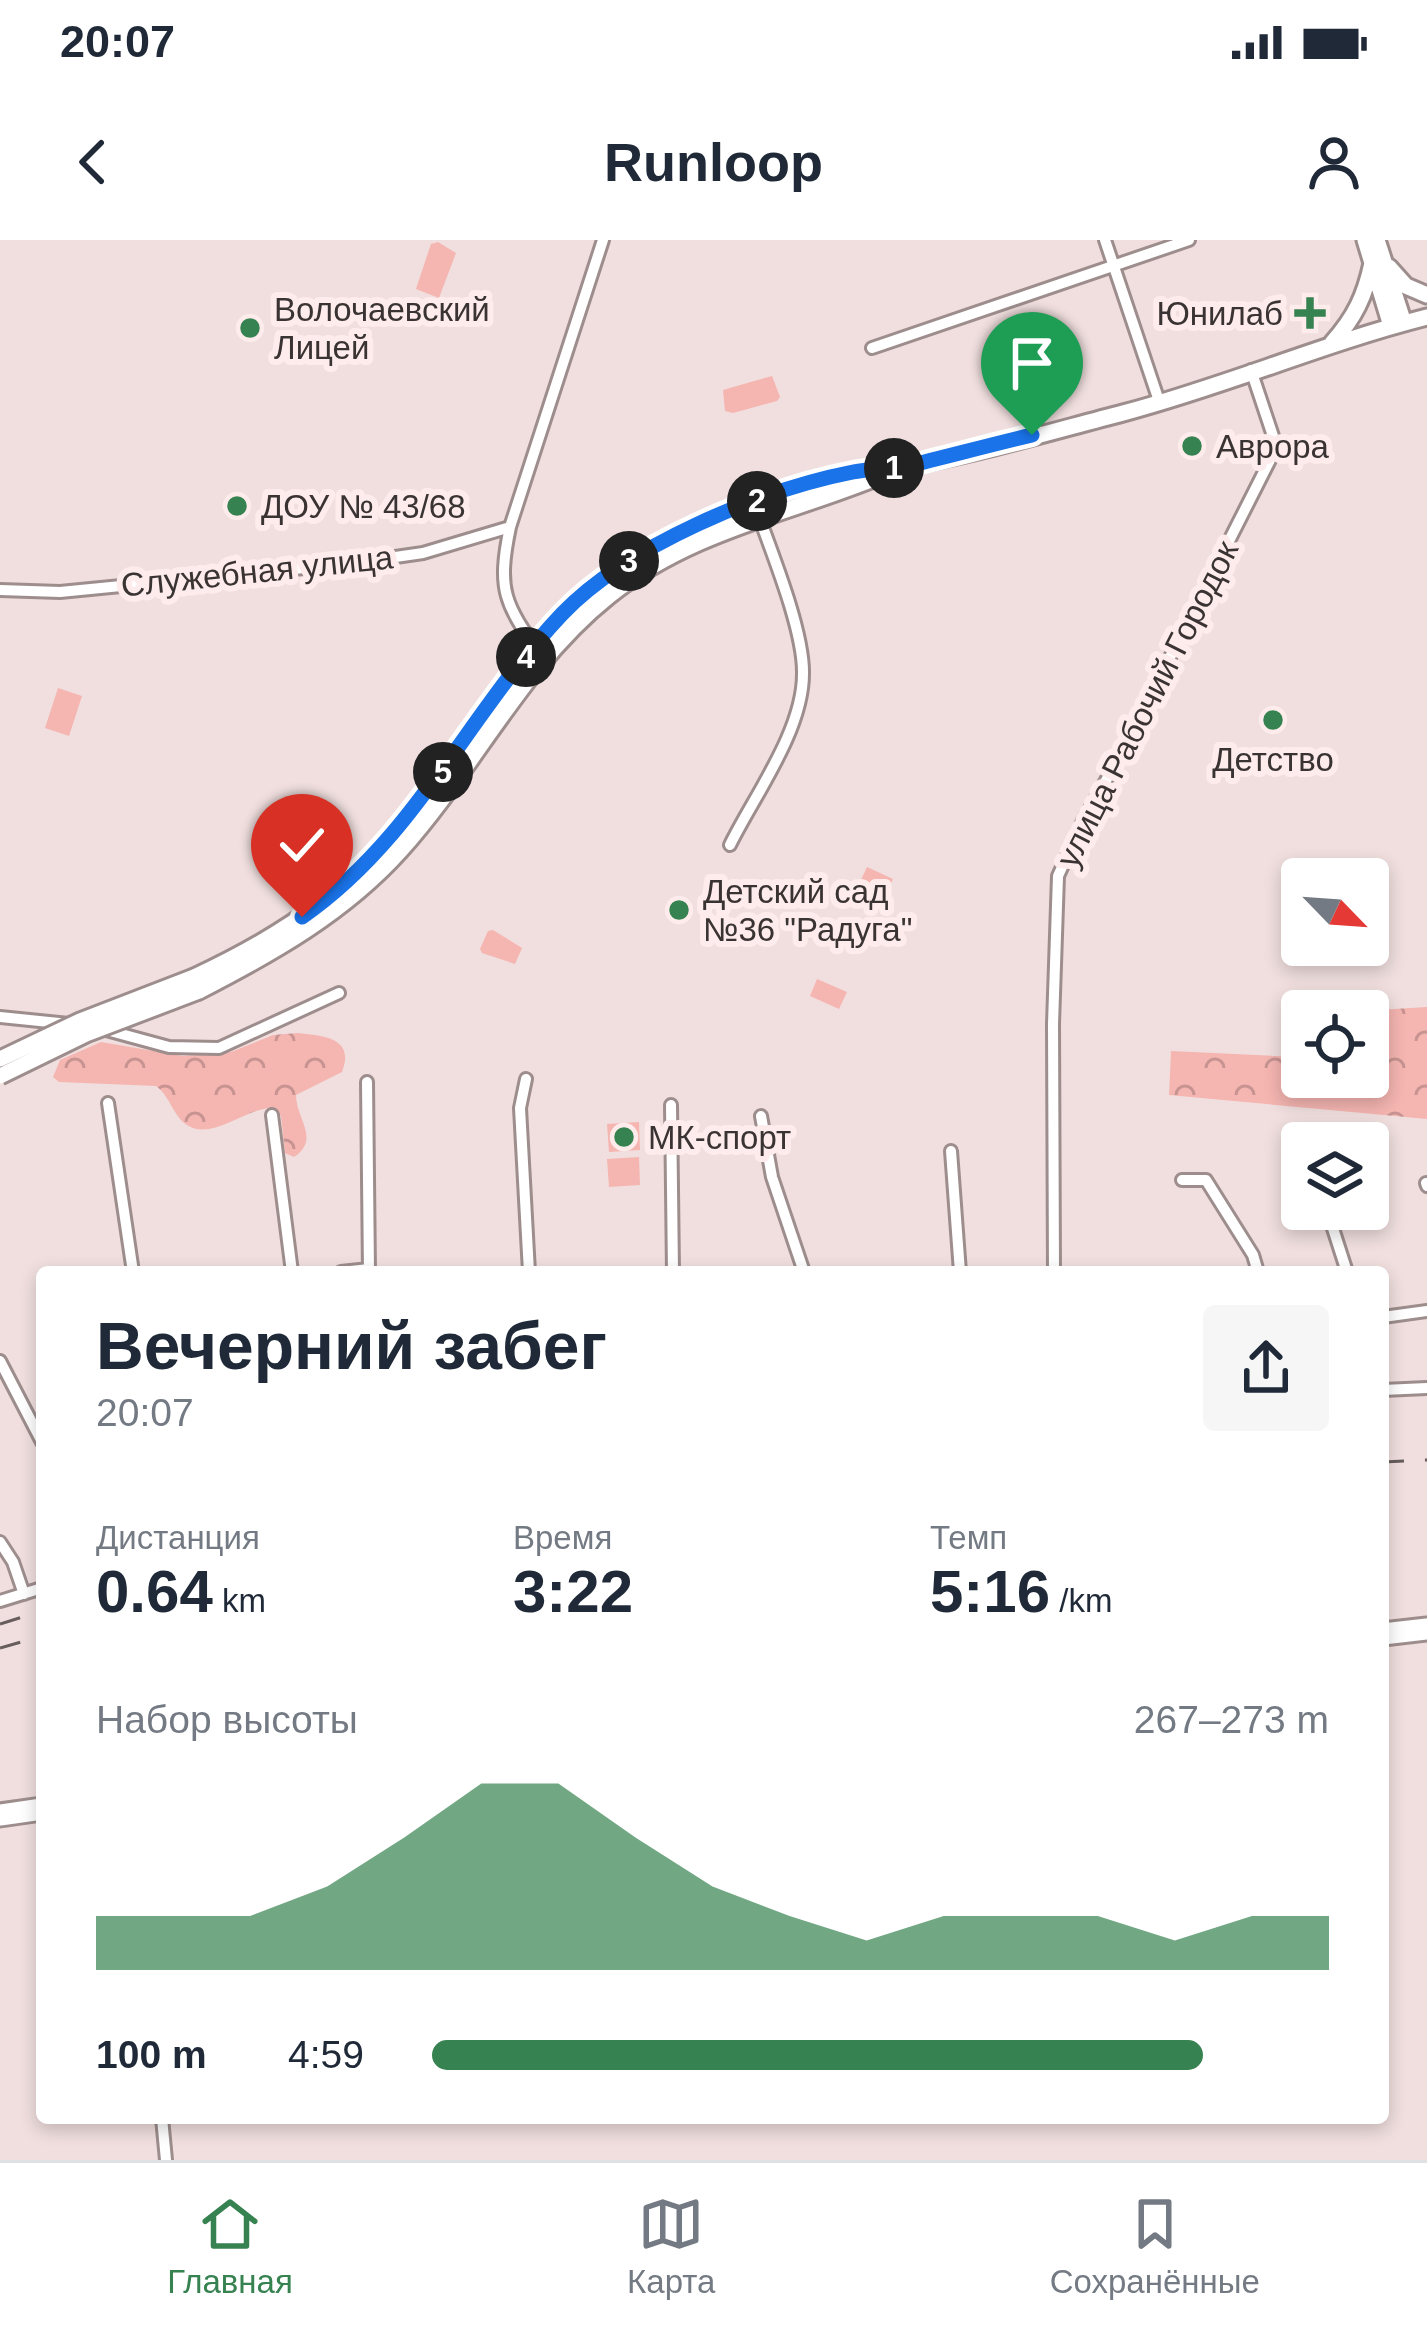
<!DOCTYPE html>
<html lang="ru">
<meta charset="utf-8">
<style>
:root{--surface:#fff;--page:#f6f6f7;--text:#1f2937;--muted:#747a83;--line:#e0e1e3;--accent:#368250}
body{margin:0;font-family:Helvetica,sans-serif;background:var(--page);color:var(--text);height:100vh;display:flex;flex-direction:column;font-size:45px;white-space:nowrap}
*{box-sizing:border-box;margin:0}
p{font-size:39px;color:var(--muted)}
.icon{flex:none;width:66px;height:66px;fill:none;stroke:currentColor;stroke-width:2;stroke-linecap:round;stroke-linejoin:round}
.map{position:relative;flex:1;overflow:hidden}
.drawer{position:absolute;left:36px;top:1026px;width:1353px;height:858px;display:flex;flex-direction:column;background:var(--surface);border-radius:12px;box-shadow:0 6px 18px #0003}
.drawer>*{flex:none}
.needle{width:78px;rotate:115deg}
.buttons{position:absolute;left:1281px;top:618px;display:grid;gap:24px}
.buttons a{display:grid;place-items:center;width:108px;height:108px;border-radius:12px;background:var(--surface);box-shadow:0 6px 18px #0003;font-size:60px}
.pin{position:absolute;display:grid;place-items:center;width:102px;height:102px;color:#fff;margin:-123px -51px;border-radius:50% 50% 50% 0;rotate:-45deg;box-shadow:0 0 12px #0007}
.pin .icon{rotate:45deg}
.km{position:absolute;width:60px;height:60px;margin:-30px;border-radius:50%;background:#222;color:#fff;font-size:33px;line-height:60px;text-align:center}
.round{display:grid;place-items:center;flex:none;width:126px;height:126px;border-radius:12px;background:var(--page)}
.head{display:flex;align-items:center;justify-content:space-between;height:204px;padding:0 60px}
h1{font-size:66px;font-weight:700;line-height:90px}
.figures{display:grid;grid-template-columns:repeat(3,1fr);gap:18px;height:204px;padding:12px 60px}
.figures div{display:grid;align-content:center}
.figures b{font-size:60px;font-weight:700}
.figures small{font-size:33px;font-weight:400}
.figures p{font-size:33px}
.chart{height:336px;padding:24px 60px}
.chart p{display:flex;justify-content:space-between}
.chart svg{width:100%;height:216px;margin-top:12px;fill:var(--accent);opacity:.7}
ul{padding:0 60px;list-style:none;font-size:39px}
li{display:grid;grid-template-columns:192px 144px 1fr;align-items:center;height:90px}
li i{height:30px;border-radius:15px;background:var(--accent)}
.status{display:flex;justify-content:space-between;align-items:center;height:84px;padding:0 60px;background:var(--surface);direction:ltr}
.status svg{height:33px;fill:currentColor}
header{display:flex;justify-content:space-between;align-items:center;height:156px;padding:0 60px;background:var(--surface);font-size:54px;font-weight:700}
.dock{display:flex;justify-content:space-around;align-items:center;height:168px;border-top:3px solid var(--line);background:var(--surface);font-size:33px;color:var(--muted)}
.dock a{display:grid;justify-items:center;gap:6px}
.dock .current{color:var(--accent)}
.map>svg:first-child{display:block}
.forest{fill:url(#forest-crowns)}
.pitch{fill:#f5b5b1}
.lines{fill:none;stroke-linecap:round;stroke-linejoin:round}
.street-casing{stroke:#9d8e8d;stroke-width:16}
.secondary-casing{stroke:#9d8e8d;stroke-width:21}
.highway-casing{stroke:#9d8e8d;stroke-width:27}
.street{stroke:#fff;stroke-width:10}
.secondary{stroke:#fff;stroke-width:15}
.highway{stroke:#fff;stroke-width:21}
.rail{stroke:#665d5c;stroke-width:3;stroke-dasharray:21 21;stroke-linecap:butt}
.secondary-bridge-casing{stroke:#9d8e8d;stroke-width:21;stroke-linecap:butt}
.secondary-bridge{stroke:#fff;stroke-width:15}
.route-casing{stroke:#fff;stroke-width:24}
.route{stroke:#1a73e8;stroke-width:15}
.poi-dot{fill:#368250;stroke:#fdeceb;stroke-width:4.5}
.labels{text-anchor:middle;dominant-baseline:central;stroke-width:12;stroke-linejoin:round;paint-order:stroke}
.poi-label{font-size:33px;fill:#3a3333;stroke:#fdeceb;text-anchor:start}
.street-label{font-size:33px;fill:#3a3333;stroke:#fdeceb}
</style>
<div class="status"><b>20:07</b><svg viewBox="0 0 49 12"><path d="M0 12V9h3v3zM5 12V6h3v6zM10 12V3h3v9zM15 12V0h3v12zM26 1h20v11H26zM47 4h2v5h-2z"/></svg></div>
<header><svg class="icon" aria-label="back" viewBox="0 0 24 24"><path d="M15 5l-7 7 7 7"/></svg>Runloop<svg class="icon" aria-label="person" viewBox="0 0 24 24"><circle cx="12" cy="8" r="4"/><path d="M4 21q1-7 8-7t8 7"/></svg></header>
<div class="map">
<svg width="1427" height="1920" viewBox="0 0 1427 1920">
<defs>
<pattern id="forest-crowns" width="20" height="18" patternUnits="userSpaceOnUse" patternTransform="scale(3)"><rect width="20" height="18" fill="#f5b5b1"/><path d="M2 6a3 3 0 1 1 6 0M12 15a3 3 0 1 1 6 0" fill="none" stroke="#c79491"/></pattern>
</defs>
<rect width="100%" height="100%" fill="#f0dfde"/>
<path class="forest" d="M1427,767V879L1169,855L1171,811L1297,817L1302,813V837H1368V771H1362Z
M298,793C325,796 355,798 342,832L296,855C296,879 321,899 294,917L285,913L281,876L274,868C248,866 212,902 187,885C173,876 170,856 156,846L59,842L53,837L60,820L101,802L183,816L231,812L273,795Z"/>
<path class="pitch" d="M438,2L456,13L439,58L416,49L431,4Z
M772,136L780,157L777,161L733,173L725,171L723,150Z
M58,448L82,456L69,496L45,488Z
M867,627L893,639L885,656L859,644Z
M493,690L522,708L515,724L482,713L480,709L488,691Z
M817,739L847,752L839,769L810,756Z
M639,882L640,910L609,912L607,884Z
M639,917L640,945L609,947L607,919Z"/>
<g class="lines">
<g class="street-casing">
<path id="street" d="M1105,0L1159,161
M872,108L1189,0
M0,350L60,352L354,323L423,313L510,287
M544,420C506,365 496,354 510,287L603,0
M730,605C754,556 803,491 803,434C804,389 769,306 754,263
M0,777L69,784
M99,788L169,807L219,808L339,753
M526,839L520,868L529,1032
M367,842L369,1032
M108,863L133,1032
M671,865L673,1032
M272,875L292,1032
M761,876L772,937L804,1032
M951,911L960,1032
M1182,940H1206L1253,1015L1258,1032
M1426,943L1427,946
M1329,976L1347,1032
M341,1032L369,1029
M1054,1032L1053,784L1058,636L1083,581L1121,514L1270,220L1273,196L1251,130
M1383,1077L1427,1071
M0,1121L42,1202
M1383,1150L1427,1148
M0,1302L13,1322L24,1354
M0,1361L42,1348
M162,1878L166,1920"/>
</g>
<g class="secondary-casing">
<path id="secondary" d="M1365,0L1391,86
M1377,0L1404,83
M1389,27L1406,46L1427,55
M1332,103C1355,77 1365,56 1372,23
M194,737C297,689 357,643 427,554C483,483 524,397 598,342C663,293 776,244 856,231C871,229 887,230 902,227C976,214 1050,192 1123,173C1226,146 1324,103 1427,77
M199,751C273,713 344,673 400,611C474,529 521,426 609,356C692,290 789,274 883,235"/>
</g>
<g class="highway-casing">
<path id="highway" d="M1383,1394L1427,1389
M0,1575L42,1569"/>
</g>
<use href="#street" class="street"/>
<use href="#secondary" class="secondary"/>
<use href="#highway" class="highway"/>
<path class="rail" d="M1383,1222L1427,1220
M0,1384L42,1371
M0,1408L42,1396"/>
<g class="secondary-bridge-casing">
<path id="secondary-bridge" d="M0,819L80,781L194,737
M0,836L86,794L199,751"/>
</g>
<use href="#secondary-bridge" class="secondary-bridge"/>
</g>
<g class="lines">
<g class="route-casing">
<path id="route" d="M302,677C415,599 469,472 562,374C627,306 761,250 853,232C871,228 890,229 908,226C949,216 990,205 1032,195"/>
</g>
<use href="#route" class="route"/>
</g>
<g class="poi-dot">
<path d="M1304 55h12v12h12v12h-12v12h-12v-12h-12v-12h12z"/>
<circle cx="250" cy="88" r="12"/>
<circle cx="1192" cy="206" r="12"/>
<circle cx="237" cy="266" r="12"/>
<circle cx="1273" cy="480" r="12"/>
<circle cx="679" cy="670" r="12"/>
<circle cx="624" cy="897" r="12"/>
</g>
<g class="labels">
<g class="poi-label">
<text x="274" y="69">Волочаевский<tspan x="274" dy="38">Лицей</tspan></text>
<text x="1283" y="73" text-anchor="end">Юнилаб</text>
<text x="1216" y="206">Аврора</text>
<text x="261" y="266">ДОУ № 43/68</text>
<text x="1273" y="519" text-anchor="middle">Детство</text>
<text x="703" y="651">Детский сад<tspan x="703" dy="38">№36 "Радуга"</tspan></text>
<text x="648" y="897">МК-спорт</text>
</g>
<g class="street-label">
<text transform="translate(257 331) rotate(-6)">Служебная улица</text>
<text transform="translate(1147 464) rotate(-63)">улица Рабочий Городок</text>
</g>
</g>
</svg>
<div class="buttons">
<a><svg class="needle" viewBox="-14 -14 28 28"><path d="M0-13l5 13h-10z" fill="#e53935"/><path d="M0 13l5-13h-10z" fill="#747a83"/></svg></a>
<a><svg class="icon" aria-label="locate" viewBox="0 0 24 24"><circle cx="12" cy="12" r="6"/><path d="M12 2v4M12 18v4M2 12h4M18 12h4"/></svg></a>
<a><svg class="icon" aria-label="layers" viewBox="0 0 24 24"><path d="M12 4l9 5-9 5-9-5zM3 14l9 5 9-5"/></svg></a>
</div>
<div class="pin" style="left:1032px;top:195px;background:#1e9e55"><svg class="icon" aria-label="arrive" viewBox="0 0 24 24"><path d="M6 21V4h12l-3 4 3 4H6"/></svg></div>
<div class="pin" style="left:302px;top:677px;background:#d93025"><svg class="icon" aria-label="check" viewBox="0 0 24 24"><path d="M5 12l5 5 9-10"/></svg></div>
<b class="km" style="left:894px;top:228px">1</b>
<b class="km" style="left:757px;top:261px">2</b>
<b class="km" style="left:629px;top:321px">3</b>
<b class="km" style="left:526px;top:417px">4</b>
<b class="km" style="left:443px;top:532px">5</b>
<section class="drawer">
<div class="head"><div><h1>Вечерний забег</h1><p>20:07</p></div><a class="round"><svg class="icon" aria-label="share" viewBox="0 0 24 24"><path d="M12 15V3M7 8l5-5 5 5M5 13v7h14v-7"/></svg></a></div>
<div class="figures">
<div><p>Дистанция</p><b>0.64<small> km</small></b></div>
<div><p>Время</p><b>3:22</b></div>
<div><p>Темп</p><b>5:16<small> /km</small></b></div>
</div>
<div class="chart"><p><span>Набор высоты</span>267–273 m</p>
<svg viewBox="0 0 160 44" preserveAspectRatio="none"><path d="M0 44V33L10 33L20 33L30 27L40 17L50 6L60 6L70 17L80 27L90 33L100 38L110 33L120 33L130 33L140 38L150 33L160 33V44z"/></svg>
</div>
<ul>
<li><b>100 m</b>4:59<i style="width:86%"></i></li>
</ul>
</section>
</div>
<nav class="dock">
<a class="current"><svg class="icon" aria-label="home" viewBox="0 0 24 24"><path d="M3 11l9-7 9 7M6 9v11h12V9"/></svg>Главная</a>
<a><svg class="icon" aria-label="map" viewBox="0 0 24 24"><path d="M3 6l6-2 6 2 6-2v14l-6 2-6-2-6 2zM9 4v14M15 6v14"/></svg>Карта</a>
<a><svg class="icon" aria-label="saved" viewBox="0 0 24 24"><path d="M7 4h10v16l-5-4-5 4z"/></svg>Сохранённые</a>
</nav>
